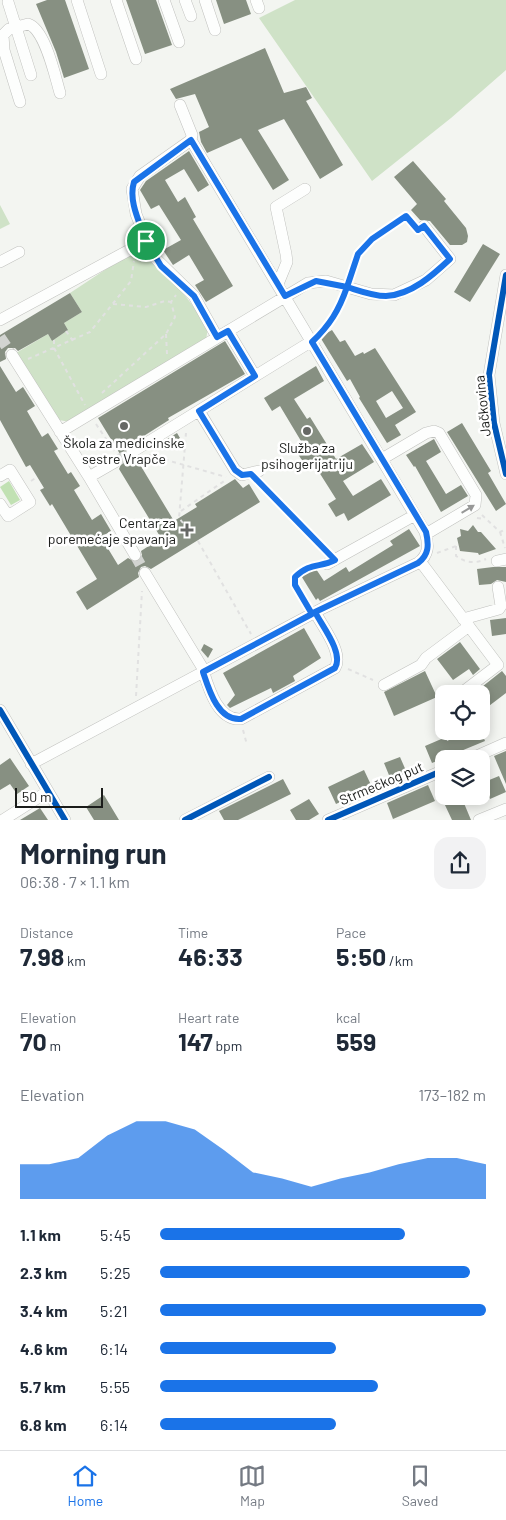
<!DOCTYPE html>
<meta charset="utf-8">
<style>
:root{--surface:#fff;--page:#f2f2f3;--text:#1f2937;--muted:#747a83;--line:#e0e1e3;--accent:#1a73e8}
body{margin:0;font-family:Barlow,sans-serif;background:var(--page);color:var(--text);height:100vh;display:flex;flex-direction:column;font-size:19px;white-space:nowrap}
*{box-sizing:border-box;margin:0}
p{font-size:16px;color:var(--muted)}
.icon{flex:none;width:28px;height:28px;fill:none;stroke:currentColor;stroke-width:2;stroke-linecap:round;stroke-linejoin:round}
.map{position:relative;height:820px;overflow:hidden}
.details{display:flex;flex-direction:column;background:var(--surface);flex:1}
.details>*{flex:none}
.fabs{position:absolute;left:435px;top:685px;display:grid;gap:10px}
.fabs a{display:grid;place-items:center;width:55px;height:55px;border-radius:10px;background:var(--surface);box-shadow:0 2px 12px #0003;font-size:25px}
.scale{position:absolute;left:15px;bottom:12px;width:88px;box-sizing:border-box;padding-left:5px;border:2px solid #1a1c1a;border-top:0;font-size:14px;line-height:18px;white-space:nowrap;color:#1a1c1a;-webkit-text-stroke:4px #fff;paint-order:stroke}
.pin{position:absolute;display:grid;place-items:center;width:42px;height:42px;color:#fff;margin:-21px;border:2px solid #fff;border-radius:50%;box-shadow:0 1px 5px #0007}
.round{display:grid;place-items:center;flex:none;width:52px;height:52px;border-radius:15px;background:var(--page)}
.headline{display:flex;align-items:center;justify-content:space-between;height:85px;padding:0 20px}
h1{font-size:28px;font-weight:700;line-height:38px}
.figures{display:grid;grid-template-columns:repeat(3,1fr);gap:8px;height:85px;padding:5px 20px}
.figures div{display:grid;align-content:center}
.figures b{font-size:25px;font-weight:700}
.figures small{font-size:14px;font-weight:400}
.figures p{font-size:14px}
.chart{height:140px;padding:10px 20px}
.chart p{display:flex;justify-content:space-between}
.chart svg{width:100%;height:90px;margin-top:5px;fill:var(--accent);opacity:.7}
ul{padding:0 20px;list-style:none;font-size:16px}
li{display:grid;grid-template-columns:80px 60px 1fr;align-items:center;height:38px}
li i{height:12px;border-radius:6px;background:var(--accent)}
.dock{display:flex;justify-content:space-around;align-items:center;height:70px;border-top:1px solid var(--line);background:var(--surface);font-size:14px;color:var(--muted)}
.dock a{display:grid;justify-items:center;gap:2px}
.dock .active{color:var(--accent)}
.map>svg:first-child{display:block}
.green{fill:#cfe2c7}
.water{fill:#c1e1b3}
.building{fill:#879082;fill-rule:evenodd}
.lines{fill:none;stroke-linecap:round;stroke-linejoin:round}
.minor-tunnel{stroke:#d2d4d1;stroke-width:11;stroke-dasharray:11 5.5;stroke-linecap:butt}
.minor-casing{stroke:#c0c1be;stroke-width:12}
.path{stroke:#e1e1e1;stroke-width:2;stroke-dasharray:4 4;stroke-linecap:butt}
.minor{stroke:#fdfefd;stroke-width:11}
.cycleway-casing{stroke:#fff;stroke-width:9}
.cycleway{stroke:#0057b8;stroke-width:6}
.oneway{fill:#979897}
.route-casing{stroke:#fff;stroke-width:10}
.route{stroke:#1a73e8;stroke-width:6}
.poi-dot{fill:#666865;stroke:#fff;stroke-width:2}
.labels{text-anchor:middle;dominant-baseline:central;stroke-width:5;stroke-linejoin:round;paint-order:stroke}
.street-label{font-size:14px;fill:#1a1c1a;stroke:#fff}
.poi-label{font-size:14px;fill:#1a1c1a;stroke:#fff}
</style>
<div class="map">
<svg width="506" height="820" viewBox="0 0 506 820">
<rect width="100%" height="100%" fill="#f3f5f1"/>
<path class="green" d="M295,0H506V70L451,118L372,181L259,18Z
M0,205L10,224L0,229Z
M129,254C157,252 194,306 208,328L206,340L70,422L59,420L16,353L48,334L52,341L68,330L64,323L82,312L70,293Z"/>
<path class="water" d="M9,481L20,500L11,505L0,487Z"/>
<path class="building" d="M47,0H65L89,69L64,78L56,52L36,4Z
M126,0H156L172,45L145,54Z
M216,0H246L251,14L224,24Z
M265,48L284,93L306,87L312,98L306,101L343,165L320,179L284,119L258,130L289,180L273,190L241,138L207,153L201,142L199,132L209,127L195,94L176,99L170,89Z
M189,151L209,185L198,192L184,169L165,180L178,202L185,197L196,217L193,219L233,286L206,302L195,285L204,280L189,255L173,265L163,250L181,240L159,205L151,209L140,190L146,181Z
M413,161L446,199L444,201L466,228L468,236L467,242L462,245H450L430,221L420,220L411,210L417,204L394,177Z
M483,244L500,254L470,302L454,292Z
M70,293L82,312L64,323L68,330L52,341L48,334L18,351L15,348H8L5,352L6,359L0,362V335Z
M332,330L340,342L345,340L355,356L363,352L364,354L375,348L416,412L395,425L401,435L387,443L359,398L360,397L350,379L347,381L320,337ZM392,391L403,408L386,418L376,401Z
M225,341L245,374L168,418L169,420L128,446L125,453L129,459L136,458L174,521L197,507L195,504L235,479L243,488L249,484L260,502L151,569L145,566L141,567L138,573L139,577L87,610L76,592L97,579L52,504L50,506L40,490L44,488L30,465L26,467L0,420V366L16,392L23,387L35,406L27,411L42,437L48,433L58,449L54,451L68,474L71,472L80,486L74,490L92,520L101,514L111,531L101,537L118,565L128,558L135,562L139,561L142,555L141,551L161,538L119,469L122,462L117,455L120,454L98,418Z
M316,366L324,381L294,399L307,419L310,417L336,459L362,444L374,462L343,481L353,496L381,479L391,495L348,521L344,513L336,517L328,504L336,499L312,461L305,465L296,451L304,446L280,406L272,411L264,398Z
M462,423L491,471L488,473L506,504L496,511L447,432Z
M177,433L180,438L161,449L159,444Z
M434,439L441,452L426,461L446,494L461,485L468,496L441,512L415,466L414,467L406,455Z
M473,525L478,532H481L496,549L479,555L478,553L460,551L457,538L461,536L460,529L468,531Z
M409,529L420,546L320,601L318,598L316,600L300,574L314,566L324,581L346,567L349,572L393,545L390,541Z
M493,567H506V582L497,580L491,584L479,585L477,569Z
M506,618V634L492,636L490,620Z
M304,628L321,658L293,676L295,681L273,693L271,688L230,708L227,705L235,695L223,673Z
M460,642L480,669L473,675L469,669L453,680L437,659Z
M204,644L213,649L208,658L201,650Z
M425,671L437,697L394,716L384,692Z
M502,671L506,676V693L481,712V694H473Z
M469,731H481L485,741L432,763L425,746L446,737L447,741Z
M506,751V784L494,756Z
M400,757L407,773L391,780L384,763Z
M10,758L29,786L17,794L10,784L0,790V765Z
M364,770L372,787L336,804L328,787Z
M499,776L506,792L490,799L482,783Z
M283,779L291,794L238,820H224L219,811Z
M428,785L435,801L393,819L387,803Z
M104,795L119,820H94L86,807Z
M461,796L471,820H452L444,803Z
M309,799L319,814L309,820H296L290,810Z
M40,808L48,820H20Z"/>
<g class="lines">
<path class="minor-tunnel" d="M0,337L12,355
M115,462L132,452
M135,555L145,573"/>
<g class="minor-casing">
<path id="minor" d="M77,0L101,74
M116,0L136,59
M164,0L179,42
M185,0L191,16
M205,0L215,30
M256,0L259,8
M8,2L31,75
M20,102L4,50L3,35L9,29L28,24C45,29 55,76 60,93
M180,105L192,135L191,140
M0,262L19,252
M506,275L489,375L494,423L506,474
M278,284L287,262L286,254L276,207L305,189
M0,320L146,241
M228,331L255,376
M12,355L89,477L135,555
M199,411L235,470L242,475L259,471
M60,432L308,283L326,281L371,294L394,295L426,280L450,259L424,226
M132,452L312,341
M382,459L426,433L434,431L439,433L476,495L475,505L426,534
M0,476L10,470L30,502L8,516L0,504
M89,477L115,462
M420,561L498,665L460,694
M497,561L506,559
M327,564L415,515
M145,573L202,667C208,686 217,721 241,719L335,668C344,653 322,626 315,612
M463,619L499,609L501,606L498,587
M384,685L421,665L426,658L469,626
M0,710L65,820
M470,759L506,743
M31,764L323,608L418,563C429,555 429,545 425,532L191,140L140,176L132,189L136,214L153,256L194,296L217,337
M3,820L47,792
M185,820L269,777
M328,820L444,770
M479,820L506,809"/>
</g>
<path class="path" d="M351,276L357,254L365,245L406,216L413,224
M113,304L146,307L165,301L171,302
M66,331L73,341
M321,333L338,312L343,297
M166,334L167,354
M54,340V348L85,405
M28,359L90,332L131,281L134,261
M102,393L166,334L175,317L171,302L176,295
M96,424L114,451
M149,455L226,477
M31,481L37,477
M260,483L326,551
M181,511L227,479
M482,515L500,532L506,529
M477,518L485,519
M183,523L179,518L186,433
M500,532L505,548
M198,541L251,634
M456,546V556C466,563 475,564 486,559
M437,553L459,545
M306,603L294,581L298,574L317,563
M348,669L373,680
M136,696L142,591
M243,730L247,745"/>
<use href="#minor" class="minor"/>
<g class="cycleway-casing">
<path id="cycleway" d="M506,275L489,375L494,423L506,474
M0,710L65,820
M185,820L269,777
M328,820L444,770"/>
</g>
<use href="#cycleway" class="cycleway"/>
</g>
<defs><path id="oneway-solid" d="M-6-.8H1V-3.2L6.5 0L1 3.2V.8H-6Z" transform="scale(1.25)"/></defs>
<use class="oneway" href="#oneway-solid" transform="translate(468 509) rotate(-31)"/>
<g class="lines">
<g class="route-casing">
<path id="route" d="M146,241L161,266L194,296L217,337L228,331L255,376L199,411L235,470L242,475L251,474L335,560C320,568 310,562 295,577V585L312,614L203,672C209,690 218,721 241,719L335,668C344,653 322,626 315,612L418,563C429,555 429,545 426,532L312,342C330,325 339,310 347,287C360,291 373,296 386,296C411,295 433,275 450,259L424,226L418,230L406,216L372,239L358,254L347,287L316,281L285,296L191,140L134,182C128,201 140,223 146,241"/>
</g>
<use href="#route" class="route"/>
</g>
<g class="poi-dot">
<circle cx="124" cy="426" r="5"/>
<circle cx="307" cy="431" r="5"/>
<path d="M184.5 522.5h5v5h5v5h-5v5h-5v-5h-5v-5h5z"/>
</g>
<g class="labels">
<g class="street-label">
<text transform="translate(482 406) rotate(-96)">Jačkovina</text>
<text transform="translate(381 783) rotate(-23)">Strmečkog put</text>
</g>
<g class="poi-label">
<text x="124" y="442">Škola za medicinske<tspan x="124" dy="16">sestre Vrapče</tspan></text>
<text x="307" y="447">Služba za<tspan x="307" dy="16">psihogerijatriju</tspan></text>
<text x="176" y="522" text-anchor="end">Centar za<tspan x="176" dy="16">poremećaje spavanja</tspan></text>
</g>
</g>
</svg>
<div class="fabs">
<a><svg class="icon" aria-label="locate" viewBox="0 0 24 24"><circle cx="12" cy="12" r="6"/><path d="M12 2v4M12 18v4M2 12h4M18 12h4"/></svg></a>
<a><svg class="icon" aria-label="layers" viewBox="0 0 24 24"><path d="M12 4l9 5-9 5-9-5zM3 14l9 5 9-5"/></svg></a>
</div>
<div class="scale">50 m</div>
<div class="pin" style="left:146px;top:241px;background:#1e9e55"><svg class="icon" aria-label="arrive" viewBox="0 0 24 24"><path d="M6 21V4h12l-3 4 3 4H6"/></svg></div>
</div>
<section class="details">
<div class="headline"><div><h1>Morning run</h1><p>06:38 · 7 × 1.1 km</p></div><a class="round"><svg class="icon" aria-label="share" viewBox="0 0 24 24"><path d="M12 15V3M7 8l5-5 5 5M5 13v7h14v-7"/></svg></a></div>
<div class="figures">
<div><p>Distance</p><b>7.98<small> km</small></b></div>
<div><p>Time</p><b>46:33</b></div>
<div><p>Pace</p><b>5:50<small> /km</small></b></div>
</div>
<div class="figures">
<div><p>Elevation</p><b>70<small> m</small></b></div>
<div><p>Heart rate</p><b>147<small> bpm</small></b></div>
<div><p>kcal</p><b>559</b></div>
</div>
<div class="chart"><p><span>Elevation</span>173–182 m</p>
<svg viewBox="0 0 160 44" preserveAspectRatio="none"><path d="M0 44V27L10 27L20 24L30 13L40 6L50 6L60 10L70 20L80 31L90 34L100 38L110 34L120 31L130 27L140 24L150 24L160 27V44z"/></svg>
</div>
<ul>
<li><b>1.1 km</b>5:45<i style="width:75%"></i></li>
<li><b>2.3 km</b>5:25<i style="width:95%"></i></li>
<li><b>3.4 km</b>5:21<i style="width:100%"></i></li>
<li><b>4.6 km</b>6:14<i style="width:54%"></i></li>
<li><b>5.7 km</b>5:55<i style="width:67%"></i></li>
<li><b>6.8 km</b>6:14<i style="width:54%"></i></li>
</ul>
</section>
<nav class="dock">
<a class="active"><svg class="icon" aria-label="home" viewBox="0 0 24 24"><path d="M3 11l9-7 9 7M6 9v11h12V9"/></svg>Home</a>
<a><svg class="icon" aria-label="map" viewBox="0 0 24 24"><path d="M3 6l6-2 6 2 6-2v14l-6 2-6-2-6 2zM9 4v14M15 6v14"/></svg>Map</a>
<a><svg class="icon" aria-label="saved" viewBox="0 0 24 24"><path d="M7 4h10v16l-5-4-5 4z"/></svg>Saved</a>
</nav>
